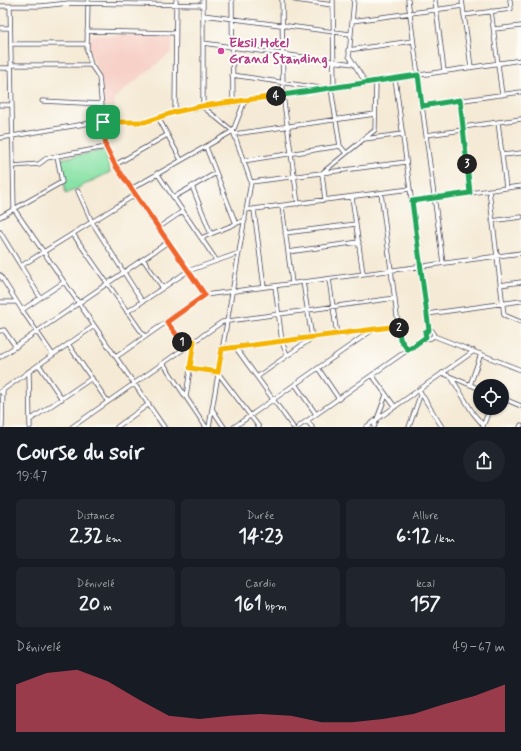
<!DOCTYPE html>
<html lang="fr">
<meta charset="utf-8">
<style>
:root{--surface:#171b24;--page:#20242c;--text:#f1f3f6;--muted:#9ea1a6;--accent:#d1495b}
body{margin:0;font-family:Mynerve,sans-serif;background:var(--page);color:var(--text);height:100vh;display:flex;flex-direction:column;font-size:15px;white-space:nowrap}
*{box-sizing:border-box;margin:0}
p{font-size:13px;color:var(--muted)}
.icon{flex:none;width:22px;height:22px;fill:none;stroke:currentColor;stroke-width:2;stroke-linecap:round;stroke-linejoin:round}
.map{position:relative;height:427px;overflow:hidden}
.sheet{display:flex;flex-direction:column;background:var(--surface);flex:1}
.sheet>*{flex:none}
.fabs{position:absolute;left:473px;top:379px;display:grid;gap:8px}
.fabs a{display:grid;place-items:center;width:36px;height:36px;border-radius:50%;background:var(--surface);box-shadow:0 1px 3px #0004;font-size:20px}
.pin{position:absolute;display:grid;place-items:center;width:34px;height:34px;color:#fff;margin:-17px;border-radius:8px;box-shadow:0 2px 6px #0006}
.km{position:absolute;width:20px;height:20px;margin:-10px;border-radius:50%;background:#222;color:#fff;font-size:11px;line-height:20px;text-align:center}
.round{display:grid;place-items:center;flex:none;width:42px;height:42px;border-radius:21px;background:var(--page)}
.headline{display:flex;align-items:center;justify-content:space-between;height:68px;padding:0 16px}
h1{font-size:22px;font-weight:700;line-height:30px}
.metrics{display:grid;grid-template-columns:repeat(3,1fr);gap:6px;height:68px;padding:4px 16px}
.metrics div{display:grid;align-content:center;border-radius:6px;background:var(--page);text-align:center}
.metrics b{font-size:20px;font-weight:700}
.metrics small{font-size:11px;font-weight:400}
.metrics p{font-size:11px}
.chart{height:112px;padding:8px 16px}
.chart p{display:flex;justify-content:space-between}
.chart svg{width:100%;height:72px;margin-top:4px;fill:var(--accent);opacity:.7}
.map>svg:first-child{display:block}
.built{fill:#f7d1c8}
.pitch{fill:#89e2a6;stroke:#568270}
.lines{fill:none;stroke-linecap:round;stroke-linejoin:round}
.minor-casing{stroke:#424052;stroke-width:5}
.minor{stroke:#fff;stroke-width:3.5}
.split-1-casing{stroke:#fff;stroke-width:8}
.split-2-casing{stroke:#fff;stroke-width:8}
.split-3-casing{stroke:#fff;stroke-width:8}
.split-4-casing{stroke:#fff;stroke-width:8}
.split-5-casing{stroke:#fff;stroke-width:8}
.split-1{stroke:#f0652b;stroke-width:5}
.split-2{stroke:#f5b400;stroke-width:5}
.split-3{stroke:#22a559;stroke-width:5}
.split-4{stroke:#22a559;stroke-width:5}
.split-5{stroke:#f5b400;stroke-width:5}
.hotel-dot{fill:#d1479c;stroke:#fdfcf7;stroke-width:1.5}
.labels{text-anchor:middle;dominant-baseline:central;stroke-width:4;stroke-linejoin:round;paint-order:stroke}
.hotel-label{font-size:14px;font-weight:bold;fill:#b23c85;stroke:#fdfcf7;text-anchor:start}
</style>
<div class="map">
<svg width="521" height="427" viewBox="0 0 521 427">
<rect width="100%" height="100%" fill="#fdfcf7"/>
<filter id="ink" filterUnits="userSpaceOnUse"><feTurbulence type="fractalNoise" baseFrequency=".025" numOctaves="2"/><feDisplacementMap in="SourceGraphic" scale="8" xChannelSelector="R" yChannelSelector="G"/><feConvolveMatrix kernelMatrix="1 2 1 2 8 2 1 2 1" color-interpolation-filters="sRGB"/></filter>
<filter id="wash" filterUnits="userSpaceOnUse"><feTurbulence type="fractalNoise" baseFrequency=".012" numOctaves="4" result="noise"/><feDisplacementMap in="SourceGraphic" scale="16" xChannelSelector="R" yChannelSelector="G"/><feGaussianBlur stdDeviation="0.9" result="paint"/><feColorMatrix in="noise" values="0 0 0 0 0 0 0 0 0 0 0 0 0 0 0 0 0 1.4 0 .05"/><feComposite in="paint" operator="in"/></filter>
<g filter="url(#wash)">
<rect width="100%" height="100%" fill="#f5ead5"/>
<path class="built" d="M90,35L172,36V52L114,98L115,111L103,112L101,77L90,52Z"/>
<path class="pitch" d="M105,150L110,172L66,194L60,159Z"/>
</g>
<g filter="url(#ink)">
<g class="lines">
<g class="minor-casing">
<path id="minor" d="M88,0L87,50L91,65L99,77L106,147L115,165L131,189L205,295
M232,0L233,102
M282,0L283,95L298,204
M295,0L333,5
M333,0L334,87
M354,0L349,56L366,83
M408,0L443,263
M435,0L444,71
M462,0L471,67
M0,6H41L69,3L203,5
M10,6L14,209L164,427
M491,11L502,95
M203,15L350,34
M464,15L511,9L510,0
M352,21L463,6
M0,28H10
M494,29L521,26
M87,31L176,33
M203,43L353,64
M11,44H87
M348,50L413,41
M11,65H91
M0,68H11
M232,75L320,88
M395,78L429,330
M331,88L340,146L346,153
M460,100L470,193
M42,101L102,104
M0,105H12
M422,106L521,92
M203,107L233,131L251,182L209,427
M203,107V0
M175,112L176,0
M159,119L181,160
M498,122L506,188
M463,127L521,119
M234,134L375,114
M426,135L463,130
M0,138L103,121L145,122L175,112L203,107L521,60
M364,139L403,134
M206,147L236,224
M502,155L521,153
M243,161L340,146
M115,165L167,135
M13,166L39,164L47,158L106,147
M157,173L216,260
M251,182L406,162
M192,186L211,234
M131,189L233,131L245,100
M489,190L504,315L521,322
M78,191L92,222L142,301
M381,193L400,339L408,350
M174,197L216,173
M352,197L363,274
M325,200L322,173L375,130L376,81
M412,201L521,186
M282,206L292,283
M246,210L410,189
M254,210L264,287
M0,217L62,182L57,156
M492,221L521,217
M158,228L183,211
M0,232L40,297
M285,233L356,224
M73,234L145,337
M201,238L245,220
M288,252L359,242
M143,259L163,288
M21,266L135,195
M0,275L22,310L53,355
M329,279L337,335
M500,285L521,282
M275,286L282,342L287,355
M0,302H16
M22,310L64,282
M127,312L188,271L239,253
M427,314L521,301
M167,322L186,347
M424.5 334a4.5 4.5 0 1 1 9 0a4.5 4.5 0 1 1-9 0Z
M0,331L4,330L16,347
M434,336L521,370
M68,344L108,402
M236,348L293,427
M222,349L398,326
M0,357L168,242
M116,357L205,295L521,253
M163,363L206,427
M39,365L62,399
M190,368L218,373L259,427
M318,368L339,399
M29,371L30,427
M442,373L480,389
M372,375L395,407
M257,377L312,338L303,282
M451,377L473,413L483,425
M295,384L316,414
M470,385L481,354
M419,390L442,427
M0,392L94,326
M186,397L194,341
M502,398L521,406
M212,409L224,427
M30,420L92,378
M307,421L312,427
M483,426L490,408
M2,427L3,389
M72,427L222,322L395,298
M117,427L149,404
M234,427L371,331
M298,427L426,337
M366,427L474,351
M374,427L386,395
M409,427L421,393
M520,427L521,425"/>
</g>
<use href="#minor" class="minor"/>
</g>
</g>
<g class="lines" filter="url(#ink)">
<g class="split-1-casing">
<path id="split-1" d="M103,122L106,147L115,165L205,295L167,322L182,342"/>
</g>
<g class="split-2-casing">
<path id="split-2" d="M182,342L186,347L194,341L190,368L218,372L222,349L398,326L399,328"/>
</g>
<g class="split-3-casing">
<path id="split-3" d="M399,328L400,339L408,350L426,337L425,332L429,330L412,201L470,193L467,164"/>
</g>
<g class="split-4-casing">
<path id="split-4" d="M276,96L418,75L422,106L460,100L467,164"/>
</g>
<g class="split-5-casing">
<path id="split-5" d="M103,122H145L175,112L202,106L276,96"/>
</g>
<use href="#split-1" class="split-1"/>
<use href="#split-2" class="split-2"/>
<use href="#split-3" class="split-3"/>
<use href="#split-4" class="split-4"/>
<use href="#split-5" class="split-5"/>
</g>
<circle class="hotel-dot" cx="221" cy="51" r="4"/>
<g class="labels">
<g class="hotel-label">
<text x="229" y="43">Eksil Hotel<tspan x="229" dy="16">Grand Standing</tspan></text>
</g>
</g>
</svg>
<div class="fabs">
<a><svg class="icon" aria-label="locate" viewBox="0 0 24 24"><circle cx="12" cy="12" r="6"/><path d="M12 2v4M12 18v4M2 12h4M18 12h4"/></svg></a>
</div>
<div class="pin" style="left:103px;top:122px;background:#1e9e55"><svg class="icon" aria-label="arrive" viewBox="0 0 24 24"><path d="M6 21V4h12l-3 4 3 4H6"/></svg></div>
<b class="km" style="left:182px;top:342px">1</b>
<b class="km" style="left:399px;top:328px">2</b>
<b class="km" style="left:467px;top:164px">3</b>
<b class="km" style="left:276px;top:96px">4</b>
</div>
<section class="sheet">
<div class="headline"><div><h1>Course du soir</h1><p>19:47</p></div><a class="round"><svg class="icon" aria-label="share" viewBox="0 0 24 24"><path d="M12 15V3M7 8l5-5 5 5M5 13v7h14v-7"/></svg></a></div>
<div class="metrics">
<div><p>Distance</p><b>2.32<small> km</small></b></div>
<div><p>Durée</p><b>14:23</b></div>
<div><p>Allure</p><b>6:12<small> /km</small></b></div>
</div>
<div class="metrics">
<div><p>Dénivelé</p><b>20<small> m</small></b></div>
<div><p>Cardio</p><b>161<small> bpm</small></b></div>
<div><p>kcal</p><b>157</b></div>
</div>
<div class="chart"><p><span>Dénivelé</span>49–67 m</p>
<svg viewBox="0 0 160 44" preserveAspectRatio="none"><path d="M0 44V15L10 8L20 6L30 13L40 24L50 34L60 36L70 34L80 33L90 34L100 38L110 38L120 36L130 33L140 27L150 22L160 15V44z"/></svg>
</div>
</section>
